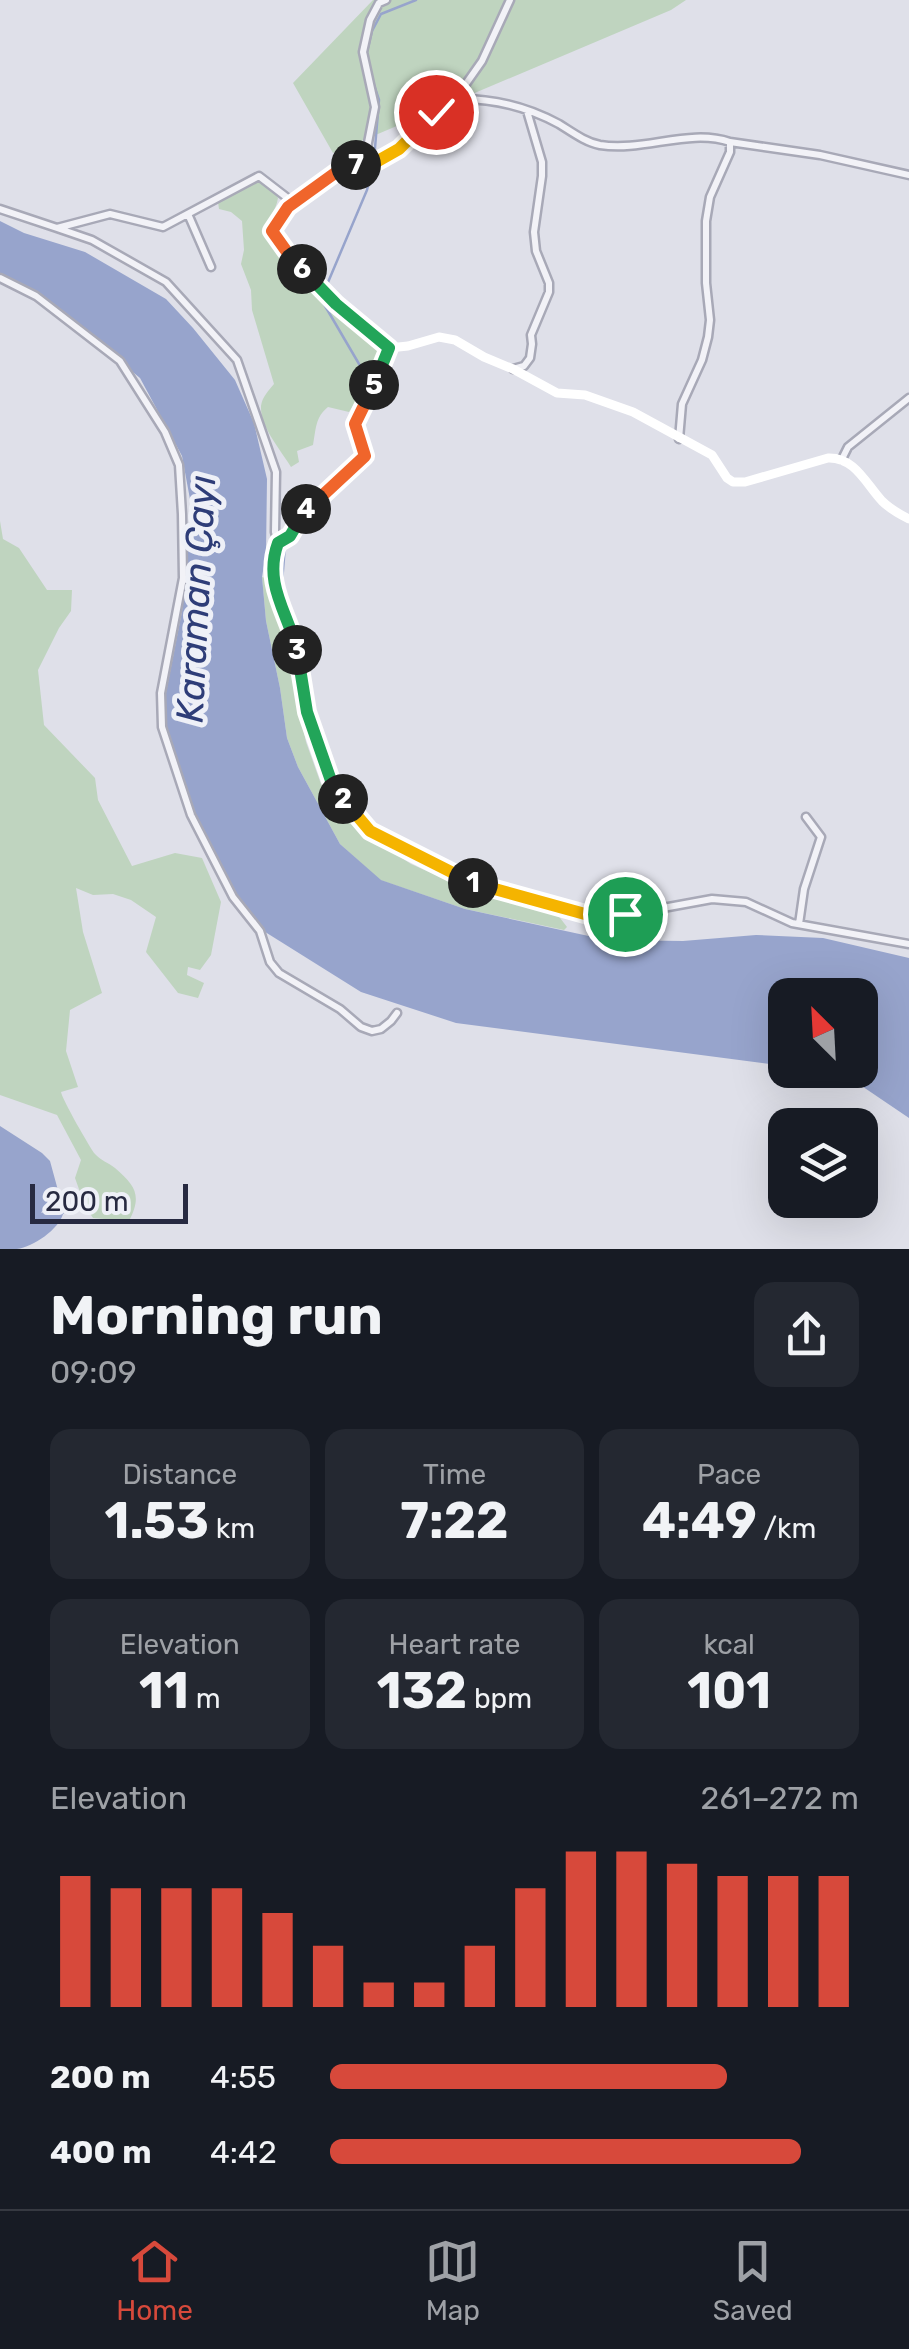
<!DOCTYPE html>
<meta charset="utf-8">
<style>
:root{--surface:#171b24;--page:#242831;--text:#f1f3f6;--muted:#9ea1a6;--line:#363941;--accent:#d7493b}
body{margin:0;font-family:Rubik,sans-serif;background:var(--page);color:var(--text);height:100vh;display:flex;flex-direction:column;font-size:38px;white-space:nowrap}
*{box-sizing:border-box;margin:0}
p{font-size:32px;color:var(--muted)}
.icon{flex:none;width:55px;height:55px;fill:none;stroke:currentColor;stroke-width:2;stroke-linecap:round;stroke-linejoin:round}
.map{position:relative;height:1249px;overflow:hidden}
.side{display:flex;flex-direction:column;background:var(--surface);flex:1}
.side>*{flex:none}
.needle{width:65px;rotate:336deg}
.fabs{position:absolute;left:768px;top:978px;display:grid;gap:20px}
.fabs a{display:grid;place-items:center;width:110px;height:110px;border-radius:20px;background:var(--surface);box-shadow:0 10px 40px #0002;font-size:50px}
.scale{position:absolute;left:30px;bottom:25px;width:158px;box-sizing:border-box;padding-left:10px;border:5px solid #272a41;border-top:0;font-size:28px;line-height:35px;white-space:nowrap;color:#272a41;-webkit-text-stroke:8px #eef0f7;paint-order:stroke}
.pin{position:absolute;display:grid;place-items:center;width:85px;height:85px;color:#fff;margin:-42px;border:5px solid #fff;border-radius:50%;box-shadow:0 2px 10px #0007}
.km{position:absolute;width:50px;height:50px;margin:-25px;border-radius:50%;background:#222;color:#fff;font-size:28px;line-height:50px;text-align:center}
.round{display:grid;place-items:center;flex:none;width:105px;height:105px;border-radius:20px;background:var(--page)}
.overview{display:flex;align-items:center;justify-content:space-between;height:170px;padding:0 50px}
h1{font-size:55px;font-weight:700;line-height:75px}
.stats{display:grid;grid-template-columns:repeat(3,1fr);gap:15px;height:170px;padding:10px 50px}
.stats div{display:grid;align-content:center;border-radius:20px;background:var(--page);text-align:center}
.stats b{font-size:50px;font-weight:700}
.stats small{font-size:28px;font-weight:400}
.stats p{font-size:28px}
.chart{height:280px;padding:20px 50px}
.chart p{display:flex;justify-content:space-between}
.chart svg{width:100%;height:180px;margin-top:10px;stroke:var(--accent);stroke-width:6}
ul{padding:0 50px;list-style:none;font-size:32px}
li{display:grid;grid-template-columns:160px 120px 1fr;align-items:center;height:75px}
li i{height:25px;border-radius:12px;background:var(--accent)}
.tabs{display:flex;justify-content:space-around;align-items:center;height:140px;border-top:2px solid var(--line);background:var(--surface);font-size:28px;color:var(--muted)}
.tabs a{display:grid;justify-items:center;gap:5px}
.tabs .on{color:var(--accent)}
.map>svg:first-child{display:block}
.green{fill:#bfd4bf}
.water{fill:#97a4cc}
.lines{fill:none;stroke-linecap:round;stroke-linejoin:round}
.stream{stroke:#97a4cc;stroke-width:2.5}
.canal{stroke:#97a4cc;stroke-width:5}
.street-casing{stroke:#a8a9b7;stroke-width:11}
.street{stroke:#f2f2f7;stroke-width:6}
.secondary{stroke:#fff;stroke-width:9}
.split-1-casing{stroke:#fff;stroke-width:20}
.split-2-casing{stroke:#fff;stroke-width:20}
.split-3-casing{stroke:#fff;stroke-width:20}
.split-4-casing{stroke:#fff;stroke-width:20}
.split-5-casing{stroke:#fff;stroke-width:20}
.split-6-casing{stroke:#fff;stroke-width:20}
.split-7-casing{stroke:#fff;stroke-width:20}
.split-8-casing{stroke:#fff;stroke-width:20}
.split-1{stroke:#f5b400;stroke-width:12}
.split-2{stroke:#f5b400;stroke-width:12}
.split-3{stroke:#22a559;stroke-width:12}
.split-4{stroke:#22a559;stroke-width:12}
.split-5{stroke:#f0652b;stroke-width:12}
.split-6{stroke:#22a559;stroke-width:12}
.split-7{stroke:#f0652b;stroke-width:12}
.split-8{stroke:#f5b400;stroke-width:12}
.labels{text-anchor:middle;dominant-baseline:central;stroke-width:10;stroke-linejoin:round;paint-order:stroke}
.water-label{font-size:38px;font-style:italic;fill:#2e3d78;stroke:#eef0f7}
</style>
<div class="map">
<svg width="909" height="1249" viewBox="0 0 909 1249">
<rect width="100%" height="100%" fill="#dfe0e9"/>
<path class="green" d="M373,0H686L671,10L333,153L293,83Z
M260,180L272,188L278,198C276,212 266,219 264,233C277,243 283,258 295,269C323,298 354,324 385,350L361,405L354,404L349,412L328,407C315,417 316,430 313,445L297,451L299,462L291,467C281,450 260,427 261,406C262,397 269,390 274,384L252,310L251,290L241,264L244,250L242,221L231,212L219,209L218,202Z
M0,521L3,539L19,548L47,590H72L71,611L59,628L38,670L44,725L95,778L98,800L132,866L175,853L202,858L221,902L211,955L200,970L188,967L187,975L204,983L198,998L178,993L146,952L156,917L131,900L113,894L93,895L76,888L83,932L102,993L70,1010L66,1051L78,1087L61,1092C62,1099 90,1148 95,1154C100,1160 109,1163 115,1168C136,1186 142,1196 129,1221L93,1218L85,1206L75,1178L81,1160L57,1115L0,1095Z
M262,577L270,579L274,607L282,628L306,742L321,784L337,807L367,835L411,864L458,885L557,914L567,927L564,930L465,909L380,880L340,844L298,767L287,738L280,688L266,621Z"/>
<path class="water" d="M0,221L24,233L85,252L166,299L193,328L235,380L254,423L267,479L266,553L262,577L266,621L280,688L287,738L298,767L340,844L381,880L465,909L607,940L683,941L756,935L823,938L909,958V1118L844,1074L813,1070H860V995H785V1066L456,1023L361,992L262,930L224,883L174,775L162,713L182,611L192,510L182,456L140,378L48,302L0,279Z
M0,1126L42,1153L50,1161L59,1194L68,1210L63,1214C59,1229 33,1247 17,1249C12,1249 6,1249 0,1249Z"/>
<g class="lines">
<path class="stream" d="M367,52L372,31L381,14L416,0
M372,79L379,100L374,160
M326,287L367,190L373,166
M322,296L321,299L369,381"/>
<path class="canal" d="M353,464L361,454L351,423L369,381
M311,500L345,472
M284,542L281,579L285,609"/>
<g class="street-casing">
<path id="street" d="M456,98L482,61L510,0
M455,99C493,98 526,106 559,124C572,132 585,142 600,145C644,152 689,128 730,142L820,155L909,175
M364,163L375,107L363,52L370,20L379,3L386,0
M0,209L57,228L110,214L163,227L259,176L294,203
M188,214L211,267
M57,228L92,240L166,282L237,360L276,472L275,532L278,543
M0,278L36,296L120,361L165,432L179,465L182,514L183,578L161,693L162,727L191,815L233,897L260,931L270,962L279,973L340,1009L361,1027L372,1031L381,1029L391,1021L397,1013
M389,348L355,423L365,456L323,497L309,504L290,536L278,543L273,556L276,597L294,639L307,712L318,747L335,792L369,831L468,882L603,919L712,899L746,902L792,923L909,944
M513,369L524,366L530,358L532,344L531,335L549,292V283L536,251L534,232L542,176V162L527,111
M679,439L682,404L702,360L708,337L710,320L706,283V221L710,197L730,152V142
M842,459L848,447L909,398
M183,578L192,582L199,613L196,633
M799,924L804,889L821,837L806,817"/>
</g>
<use href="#street" class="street"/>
<path class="secondary" d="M455,99L445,103L399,149L376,162L342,168L288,207L272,231C304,277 346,312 389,348L408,346L439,337L455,340L484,357L513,369L557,393L585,395L633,412L712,455L727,478L733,482H745L828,458C855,457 866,484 882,501C890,509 899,514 909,519"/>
</g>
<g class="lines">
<g class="split-1-casing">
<path id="split-1" d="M473,883L603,919L625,914"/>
</g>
<g class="split-2-casing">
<path id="split-2" d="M343,799L370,831L473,883"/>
</g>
<g class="split-3-casing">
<path id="split-3" d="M297,650L307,712L335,792L343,799"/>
</g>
<g class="split-4-casing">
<path id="split-4" d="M297,650C288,613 263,584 278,543L290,536L306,509"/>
</g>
<g class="split-5-casing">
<path id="split-5" d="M306,509L309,504L322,496L365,456L355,424L374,385"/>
</g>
<g class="split-6-casing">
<path id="split-6" d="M302,269L336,304L389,348L374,385"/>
</g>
<g class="split-7-casing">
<path id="split-7" d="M302,269L292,259L272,231L288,207L342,168L356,165"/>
</g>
<g class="split-8-casing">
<path id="split-8" d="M356,165L376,162L399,149L436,112"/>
</g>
<use href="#split-1" class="split-1"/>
<use href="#split-2" class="split-2"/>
<use href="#split-3" class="split-3"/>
<use href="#split-4" class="split-4"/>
<use href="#split-5" class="split-5"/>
<use href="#split-6" class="split-6"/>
<use href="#split-7" class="split-7"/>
<use href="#split-8" class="split-8"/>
</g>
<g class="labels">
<g class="water-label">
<text transform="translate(196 599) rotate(-87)">Karaman Çayı</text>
</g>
</g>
</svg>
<div class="fabs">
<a><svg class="needle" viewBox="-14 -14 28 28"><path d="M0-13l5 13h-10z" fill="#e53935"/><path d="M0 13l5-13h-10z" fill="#9ea1a6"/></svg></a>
<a><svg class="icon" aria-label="layers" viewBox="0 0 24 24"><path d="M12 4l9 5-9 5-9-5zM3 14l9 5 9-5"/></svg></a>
</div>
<div class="scale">200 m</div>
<div class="pin" style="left:625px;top:914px;background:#1e9e55"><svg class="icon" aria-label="arrive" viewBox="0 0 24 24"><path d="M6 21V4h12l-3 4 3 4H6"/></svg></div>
<div class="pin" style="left:436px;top:112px;background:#d93025"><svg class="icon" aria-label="check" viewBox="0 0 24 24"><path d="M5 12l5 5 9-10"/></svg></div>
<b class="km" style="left:473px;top:883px">1</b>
<b class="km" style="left:343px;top:799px">2</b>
<b class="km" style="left:297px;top:650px">3</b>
<b class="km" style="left:306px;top:509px">4</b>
<b class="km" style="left:374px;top:385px">5</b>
<b class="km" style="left:302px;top:269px">6</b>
<b class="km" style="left:356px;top:165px">7</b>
</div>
<section class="side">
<div class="overview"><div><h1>Morning run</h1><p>09:09</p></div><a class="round"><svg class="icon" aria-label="share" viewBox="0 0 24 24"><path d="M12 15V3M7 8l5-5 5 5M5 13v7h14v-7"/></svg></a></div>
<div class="stats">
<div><p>Distance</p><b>1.53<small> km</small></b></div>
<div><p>Time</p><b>7:22</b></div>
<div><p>Pace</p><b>4:49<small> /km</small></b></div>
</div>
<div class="stats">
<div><p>Elevation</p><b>11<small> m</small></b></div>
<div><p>Heart rate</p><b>132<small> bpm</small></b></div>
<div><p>kcal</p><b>101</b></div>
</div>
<div class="chart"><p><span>Elevation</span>261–272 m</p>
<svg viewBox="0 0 160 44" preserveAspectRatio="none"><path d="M5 44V12M15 44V15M25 44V15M35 44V15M45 44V21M55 44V29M65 44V38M75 44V38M85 44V29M95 44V15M105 44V6M115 44V6M125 44V9M135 44V12M145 44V12M155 44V12"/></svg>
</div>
<ul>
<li><b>200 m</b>4:55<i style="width:75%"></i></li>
<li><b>400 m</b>4:42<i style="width:89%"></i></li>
</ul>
</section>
<nav class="tabs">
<a class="on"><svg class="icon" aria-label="home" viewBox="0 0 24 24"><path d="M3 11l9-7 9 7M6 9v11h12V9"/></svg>Home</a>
<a><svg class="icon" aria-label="map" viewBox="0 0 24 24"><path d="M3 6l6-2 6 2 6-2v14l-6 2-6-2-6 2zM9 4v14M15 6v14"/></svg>Map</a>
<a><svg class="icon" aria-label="saved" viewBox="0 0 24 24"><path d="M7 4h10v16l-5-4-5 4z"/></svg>Saved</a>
</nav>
